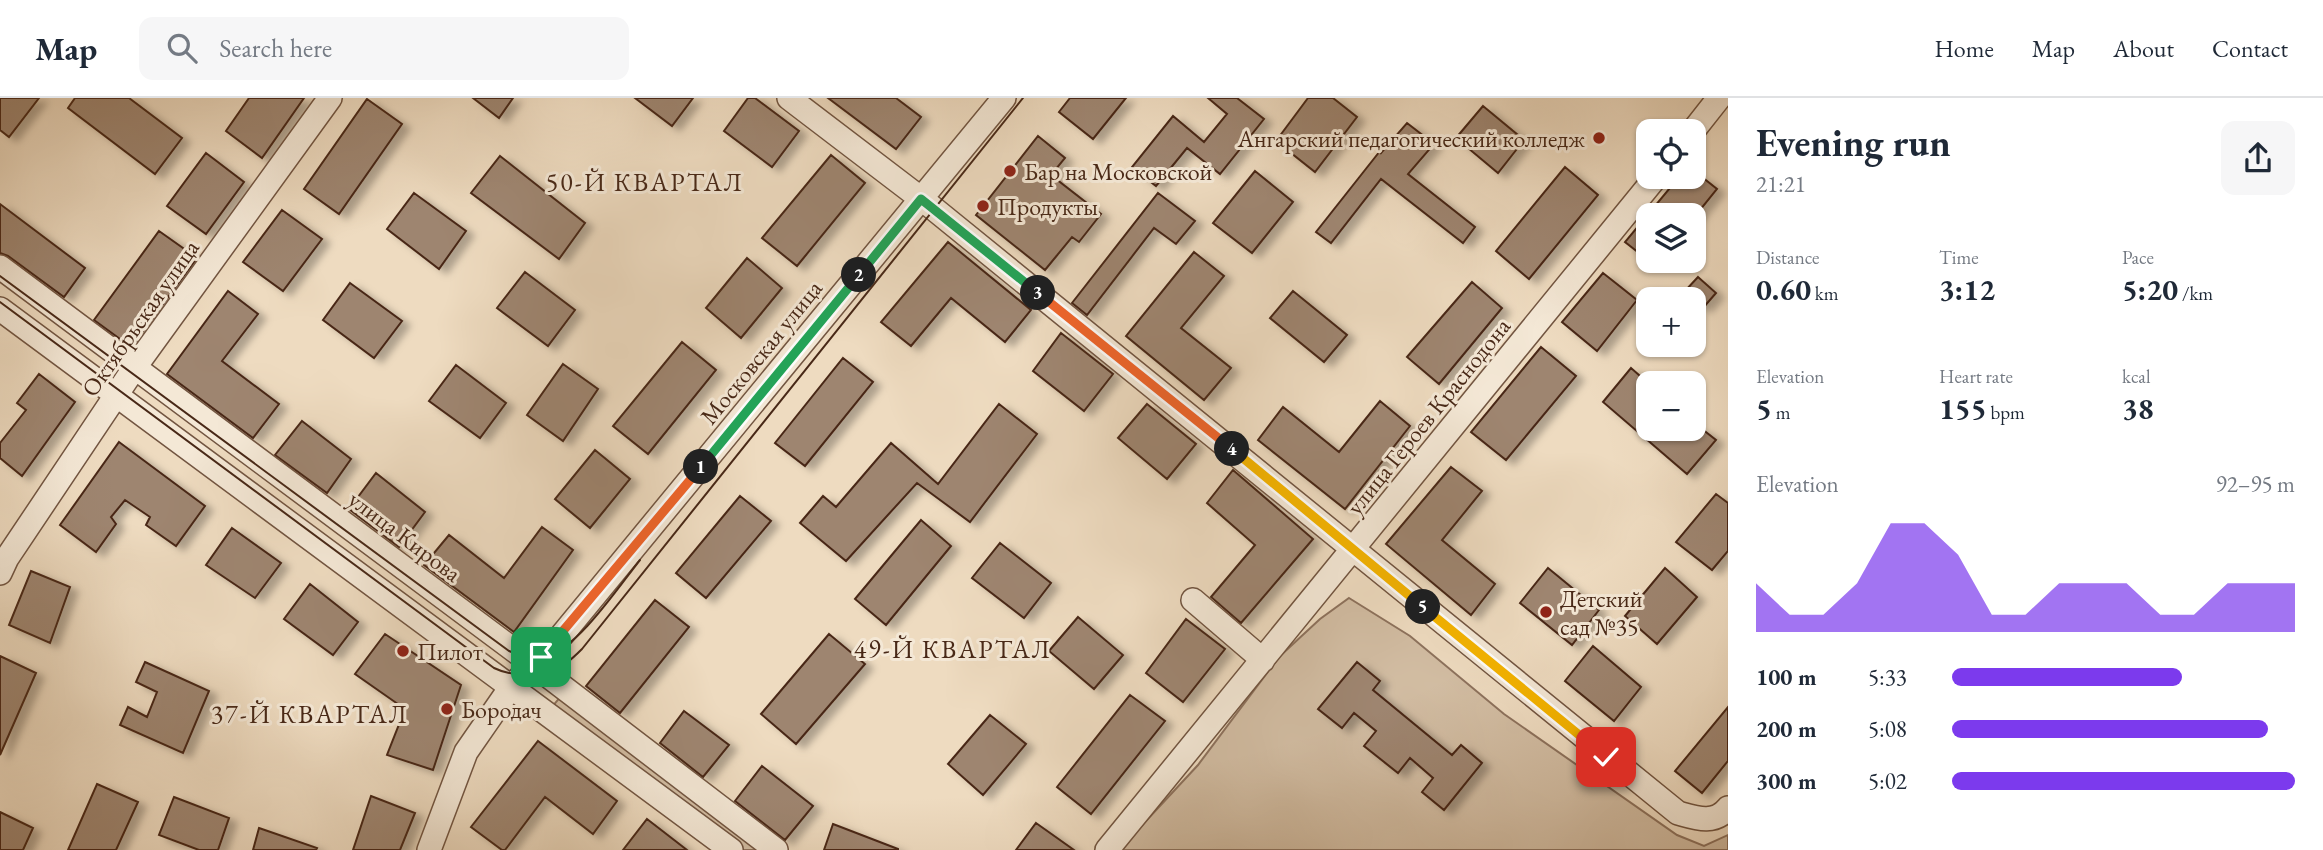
<!DOCTYPE html>
<meta charset="utf-8">
<style>
:root{--surface:#fff;--page:#f6f6f7;--text:#1f2937;--muted:#747a83;--line:#e0e1e3;--accent:#7c3aed}
body{margin:0;font-family:"EB Garamond",serif;background:var(--page);color:var(--text);height:100vh;display:flex;flex-direction:column;font-size:26px;white-space:nowrap}
*{box-sizing:border-box;margin:0}
p{font-size:23px;color:var(--muted)}
.icon{flex:none;width:38px;height:38px;fill:none;stroke:currentColor;stroke-width:2;stroke-linecap:round;stroke-linejoin:round}
.map{position:relative;flex:1;overflow:hidden}
.drawer{display:flex;flex-direction:column;background:var(--surface);width:595px}
.drawer>*{flex:none}
.controls{position:absolute;left:1636px;top:21px;display:grid;gap:14px}
.controls a{display:grid;place-items:center;width:70px;height:70px;border-radius:14px;background:var(--surface);box-shadow:0 2px 5px #0004;font-size:35px}
.pin{position:absolute;display:grid;place-items:center;width:60px;height:60px;color:#fff;margin:-30px;border-radius:14px;box-shadow:0 4px 10px #0006}
.km{position:absolute;width:35px;height:35px;margin:-18px;border-radius:50%;background:#222;color:#fff;font-size:19px;line-height:35px;text-align:center}
.round{display:grid;place-items:center;flex:none;width:74px;height:74px;border-radius:14px;background:var(--page)}
.overview{display:flex;align-items:center;justify-content:space-between;height:119px;padding:0 28px}
h1{font-size:38px;font-weight:700;line-height:52px}
.figures{display:grid;grid-template-columns:repeat(3,1fr);gap:10px;height:119px;padding:7px 28px}
.figures div{display:grid;align-content:center}
.figures b{font-size:30px;font-weight:700}
.figures small{font-size:19px;font-weight:400}
.figures p{font-size:19px}
.chart{height:196px;padding:14px 28px}
.chart p{display:flex;justify-content:space-between}
.chart svg{width:100%;height:126px;margin-top:7px;fill:var(--accent);opacity:.7}
ul{padding:0 28px;list-style:none;font-size:23px}
li{display:grid;grid-template-columns:112px 84px 1fr;align-items:center;height:52px}
li i{height:18px;border-radius:9px;background:var(--accent)}
header{display:flex;align-items:center;gap:42px;box-sizing:border-box;height:98px;padding:0 35px;background:var(--surface);border-bottom:2px solid var(--line)}
header strong{font-size:33px}
nav{display:flex;gap:38px;margin-inline-start:auto;font-size:24px}
.search{width:490px;height:63px;background:var(--page);display:flex;align-items:center;gap:18px;box-sizing:border-box;padding:0 24px;border-radius:14px;color:var(--muted);font-size:26px}
main{display:flex;flex:1;min-height:0}
.map>svg:first-child{display:block}
.green{fill:#d2bda3;stroke:#8d725d;stroke-width:2}
.building{fill:#9e856f;stroke:#482817;stroke-width:2;filter:url(#shadow)}
.lines{fill:none;stroke-linecap:round;stroke-linejoin:round}
.minor-casing{stroke:#725541;stroke-width:26}
.minor{stroke:#f4e8d6;stroke-width:23}
.tram{stroke:#482817;stroke-width:2}
.split-1-casing{stroke:#fff;stroke-width:14}
.split-2-casing{stroke:#fff;stroke-width:14}
.split-3-casing{stroke:#fff;stroke-width:14}
.split-4-casing{stroke:#fff;stroke-width:14}
.split-5-casing{stroke:#fff;stroke-width:14}
.split-6-casing{stroke:#fff;stroke-width:14}
.split-1{stroke:#f0652b;stroke-width:9}
.split-2{stroke:#22a559;stroke-width:9}
.split-3{stroke:#22a559;stroke-width:9}
.split-4{stroke:#f0652b;stroke-width:9}
.split-5{stroke:#f5b400;stroke-width:9}
.split-6{stroke:#f5b400;stroke-width:9}
.poi-dot{fill:#8f2418;stroke:#f4e8d6;stroke-width:2.5}
.labels{text-anchor:middle;dominant-baseline:central;stroke-width:6;stroke-linejoin:round;paint-order:stroke}
.poi-label{font-size:24px;fill:#482817;stroke:#f4e8d6;text-anchor:start}
.street-label{font-size:24px;fill:#482817;stroke:#f4e8d6}
.neighbourhood-label{font-size:26px;letter-spacing:2px;fill:#482817;stroke:#f4e8d6}
</style>
<header>
<strong>Map</strong>
<div class="search"><svg class="icon" aria-label="search" viewBox="0 0 24 24"><circle cx="10" cy="10" r="6"/><path d="M15 15l6 6"/></svg>Search here</div>
<nav><a>Home</a><a>Map</a><a>About</a><a>Contact</a></nav>
</header>
<main>
<div class="map">
<svg width="1728" height="752" viewBox="0 0 1728 752">
<defs>
<filter id="shadow"><feDropShadow dx="8" dy="4.5" stdDeviation="3.5" flood-color="#0004"/></filter>
</defs>
<rect width="100%" height="100%" fill="#eedbc0"/>
<filter id="stains"><feTurbulence type="fractalNoise" baseFrequency=".00286" numOctaves="4"/><feColorMatrix values="0 0 0 0 .2 0 0 0 0 .09 0 0 0 0 .02 0 0 0 .5 -.17"/></filter>
<radialGradient id="worn" r=".72"><stop offset=".6" stop-color="#630" stop-opacity="0"/><stop offset="1" stop-color="#630" stop-opacity=".3"/></radialGradient>
<path class="green" d="M1349,500L1410,538L1504,616L1677,737L1704,748L1728,737V752H1119L1198,667L1279,559L1320,521Z
M561,598L765,752H739L551,610Z"/>
<path class="building" d="M0,0H39L9,39L0,32Z
M75,0H129L182,40L155,76L68,10Z
M249,0H304L262,60L226,33Z
M473,0H513L499,20Z
M635,0H693L672,28Z
M748,0H755L799,33L772,69L724,33Z
M828,0H896L921,19L896,51Z
M1070,0H1126L1093,41L1059,14Z
M1208,0H1237L1264,21L1220,76L1187,50L1156,88L1132,69L1173,18L1204,44L1227,16Z
M1308,0H1333L1357,19L1315,74L1276,43Z
M367,1L402,26L339,116L304,91Z
M1483,8L1524,42L1498,75L1456,40Z
M1407,25L1434,46L1408,76L1475,129L1463,145L1381,81L1331,145L1316,134L1380,53L1381,55Z
M1038,38L1065,60L1051,77L1101,116L1079,144L1072,139L1045,172L976,117Z
M206,55L244,84L206,136L167,108Z
M831,57L865,85L797,168L762,140Z
M500,58L585,125L559,161L471,95Z
M1565,69L1598,97L1529,181L1496,153Z
M1255,73L1293,104L1252,155L1213,125Z
M1679,79H1702L1717,91L1696,117H1648V162L1625,144Z
M414,95L466,133L439,171L387,131Z
M1158,95L1195,123L1176,146L1154,130L1087,217L1072,205Z
M0,106L85,170L64,199L8,158L0,155Z
M282,112L322,141L283,193L243,164Z
M159,133L197,160L131,249L94,222Z
M948,144L1031,212L1005,244L951,200L911,248L881,224Z
M1194,154L1224,178L1181,230L1231,270L1204,302L1126,238Z
M747,160L782,190L741,240L706,210Z
M525,174L575,212L548,248L497,210Z
M1603,175L1637,202L1597,253L1562,224Z
M1698,179L1716,195L1703,210L1685,193Z
M1472,184L1502,210L1439,286L1407,259Z
M350,185L402,223L374,260L323,222Z
M228,193L258,216L222,263L279,306L253,340L167,276Z
M1293,193L1347,237L1324,264L1270,220Z
M1061,235L1113,276L1084,313L1033,273Z
M682,244L716,272L648,356L613,328Z
M1541,249L1576,278L1506,362L1471,334Z
M843,260L873,284L805,368L775,345Z
M563,266L598,291L563,343L527,317Z
M456,267L506,305L480,340L429,303Z
M1631,270L1648,285V331H1702L1716,342L1687,376L1603,304Z
M39,276L75,304L22,378L0,360V345L26,312L17,305Z
M1380,303L1410,328L1345,411L1258,342L1283,309L1339,354Z
M999,306L1037,336L970,424L917,385L846,463L800,425L823,398L836,409L891,345L938,386Z
M1147,306L1196,346L1167,381L1118,340Z
M302,323L351,361L327,395L275,357Z
M119,344L205,408L176,448L146,427L150,419L125,402L111,419L116,426L96,454L60,427Z
M595,352L630,381L590,430L555,401Z
M1451,369L1482,393L1442,442L1495,486L1471,517L1386,446Z
M1233,372L1313,441L1241,525L1211,499L1255,447L1207,405Z
M376,375L425,414L399,449L349,411Z
M1716,396L1728,405V453L1712,472L1676,444Z
M740,398L771,423L706,500L676,475Z
M921,422L951,448L886,527L855,501Z
M542,429L573,452L514,534L424,467L449,437L504,480Z
M232,430L281,465L255,500L206,467Z
M1000,445L1051,485L1024,520L972,480Z
M1548,470L1599,512L1572,547L1520,505Z
M1665,470L1697,499L1657,546L1625,518Z
M31,473L70,489L50,545L9,527Z
M310,486L358,524L333,557L284,521Z
M655,502L689,529L620,615L586,588Z
M1078,519L1123,557L1094,591L1049,553Z
M1186,521L1225,551L1183,604L1146,575Z
M385,536L461,587L433,672L387,657L405,611L355,576Z
M829,536L865,566L796,646L761,616Z
M1593,548L1641,589L1614,623L1565,583Z
M0,558L36,575L0,657Z
M145,564L209,593L183,655L120,627L128,609L147,619L157,594L136,584Z
M1357,564L1380,583L1373,592L1452,657L1461,647L1482,665L1444,712L1422,694L1433,680L1410,660L1398,675L1364,648L1376,633L1354,615L1342,630L1318,611Z
M1130,597L1165,623L1091,716L1057,689Z
M1728,609V663L1702,695L1675,673Z
M684,613L729,647L703,679L660,645Z
M990,617L1026,646L983,697L948,666Z
M538,643L617,703L593,736L545,699L505,752H502L471,729Z
M762,668L813,708L785,742L735,703Z
M97,686L138,704L116,752H68Z
M371,698L415,715L400,752H353Z
M174,699L229,720L218,752H199L159,737Z
M0,714L33,730L23,752H0Z
M647,721L687,752H623Z
M1036,725L1074,752H1016Z
M833,726L898,751V752H824Z
M259,730L317,750L316,752H253Z"/>
<g class="lines">
<g class="minor-casing">
<path id="minor" d="M789,0L928,106L1678,715C1696,720 1714,727 1728,710
M1693,33L1719,0
M0,169L534,567L776,752
M0,211L731,752
M0,475L7,460L135,269L330,0
M1193,502L1263,562
M429,752L466,654L511,589L562,537L1004,0
M1107,752L1656,79"/>
</g>
<use href="#minor" class="minor"/>
<path class="tram" d="M0,178L509,553C521,558 533,562 546,559C578,550 619,488 640,462
M0,204L494,570C510,578 538,579 555,572C565,568 574,559 582,551L1023,0"/>
</g>
<g class="lines">
<g class="split-1-casing">
<path id="split-1" d="M541,559L701,369"/>
</g>
<g class="split-2-casing">
<path id="split-2" d="M701,369L859,177"/>
</g>
<g class="split-3-casing">
<path id="split-3" d="M859,177L921,101L1038,195"/>
</g>
<g class="split-4-casing">
<path id="split-4" d="M1038,195L1232,351"/>
</g>
<g class="split-5-casing">
<path id="split-5" d="M1232,351L1423,509"/>
</g>
<g class="split-6-casing">
<path id="split-6" d="M1423,509L1606,659"/>
</g>
<use href="#split-1" class="split-1"/>
<use href="#split-2" class="split-2"/>
<use href="#split-3" class="split-3"/>
<use href="#split-4" class="split-4"/>
<use href="#split-5" class="split-5"/>
<use href="#split-6" class="split-6"/>
</g>
<g class="poi-dot">
<circle cx="1599" cy="40" r="7"/>
<circle cx="1010" cy="73" r="7"/>
<circle cx="983" cy="108" r="7"/>
<circle cx="1546" cy="514" r="7"/>
<circle cx="403" cy="553" r="7"/>
<circle cx="447" cy="611" r="7"/>
</g>
<g class="labels">
<g class="poi-label">
<text x="1585" y="40" text-anchor="end">Ангарский педагогический колледж</text>
<text x="1024" y="73">Бар на Московской</text>
<text x="997" y="108">Продукты</text>
<text x="1560" y="500">Детский<tspan x="1560" dy="28">сад №35</tspan></text>
<text x="417" y="553">Пилот</text>
<text x="461" y="611">Бородач</text>
</g>
<g class="street-label">
<text transform="translate(140 220) rotate(-55)">Октябрьская улица</text>
<text transform="translate(761 254) rotate(-51)">Московская улица</text>
<text transform="translate(1428 318) rotate(-51)">улица Героев Краснодона</text>
<text transform="translate(405 438) rotate(37)">улица Кирова</text>
</g>
<g class="neighbourhood-label">
<text x="645" y="84">50-Й КВАРТАЛ</text>
<text x="953" y="551">49-Й КВАРТАЛ</text>
<text x="310" y="616">37-Й КВАРТАЛ</text>
</g>
</g>
<rect width="100%" height="100%" filter="url(#stains)"/>
<rect width="100%" height="100%" fill="url(#worn)"/>
</svg>
<div class="controls">
<a><svg class="icon" aria-label="locate" viewBox="0 0 24 24"><circle cx="12" cy="12" r="6"/><path d="M12 2v4M12 18v4M2 12h4M18 12h4"/></svg></a>
<a><svg class="icon" aria-label="layers" viewBox="0 0 24 24"><path d="M12 4l9 5-9 5-9-5zM3 14l9 5 9-5"/></svg></a>
<a>+</a>
<a>−</a>
</div>
<div class="pin" style="left:541px;top:559px;background:#1e9e55"><svg class="icon" aria-label="arrive" viewBox="0 0 24 24"><path d="M6 21V4h12l-3 4 3 4H6"/></svg></div>
<div class="pin" style="left:1606px;top:659px;background:#d93025"><svg class="icon" aria-label="check" viewBox="0 0 24 24"><path d="M5 12l5 5 9-10"/></svg></div>
<b class="km" style="left:701px;top:369px">1</b>
<b class="km" style="left:859px;top:177px">2</b>
<b class="km" style="left:1038px;top:195px">3</b>
<b class="km" style="left:1232px;top:351px">4</b>
<b class="km" style="left:1423px;top:509px">5</b>
</div>
<section class="drawer">
<div class="overview"><div><h1>Evening run</h1><p>21:21</p></div><a class="round"><svg class="icon" aria-label="share" viewBox="0 0 24 24"><path d="M12 15V3M7 8l5-5 5 5M5 13v7h14v-7"/></svg></a></div>
<div class="figures">
<div><p>Distance</p><b>0.60<small> km</small></b></div>
<div><p>Time</p><b>3:12</b></div>
<div><p>Pace</p><b>5:20<small> /km</small></b></div>
</div>
<div class="figures">
<div><p>Elevation</p><b>5<small> m</small></b></div>
<div><p>Heart rate</p><b>155<small> bpm</small></b></div>
<div><p>kcal</p><b>38</b></div>
</div>
<div class="chart"><p><span>Elevation</span>92–95 m</p>
<svg viewBox="0 0 160 44" preserveAspectRatio="none"><path d="M0 44V27L10 38L20 38L30 27L40 6L50 6L60 17L70 38L80 38L90 27L100 27L110 27L120 38L130 38L140 27L150 27L160 27V44z"/></svg>
</div>
<ul>
<li><b>100 m</b>5:33<i style="width:67%"></i></li>
<li><b>200 m</b>5:08<i style="width:92%"></i></li>
<li><b>300 m</b>5:02<i style="width:100%"></i></li>
</ul>
</section>
</main>
